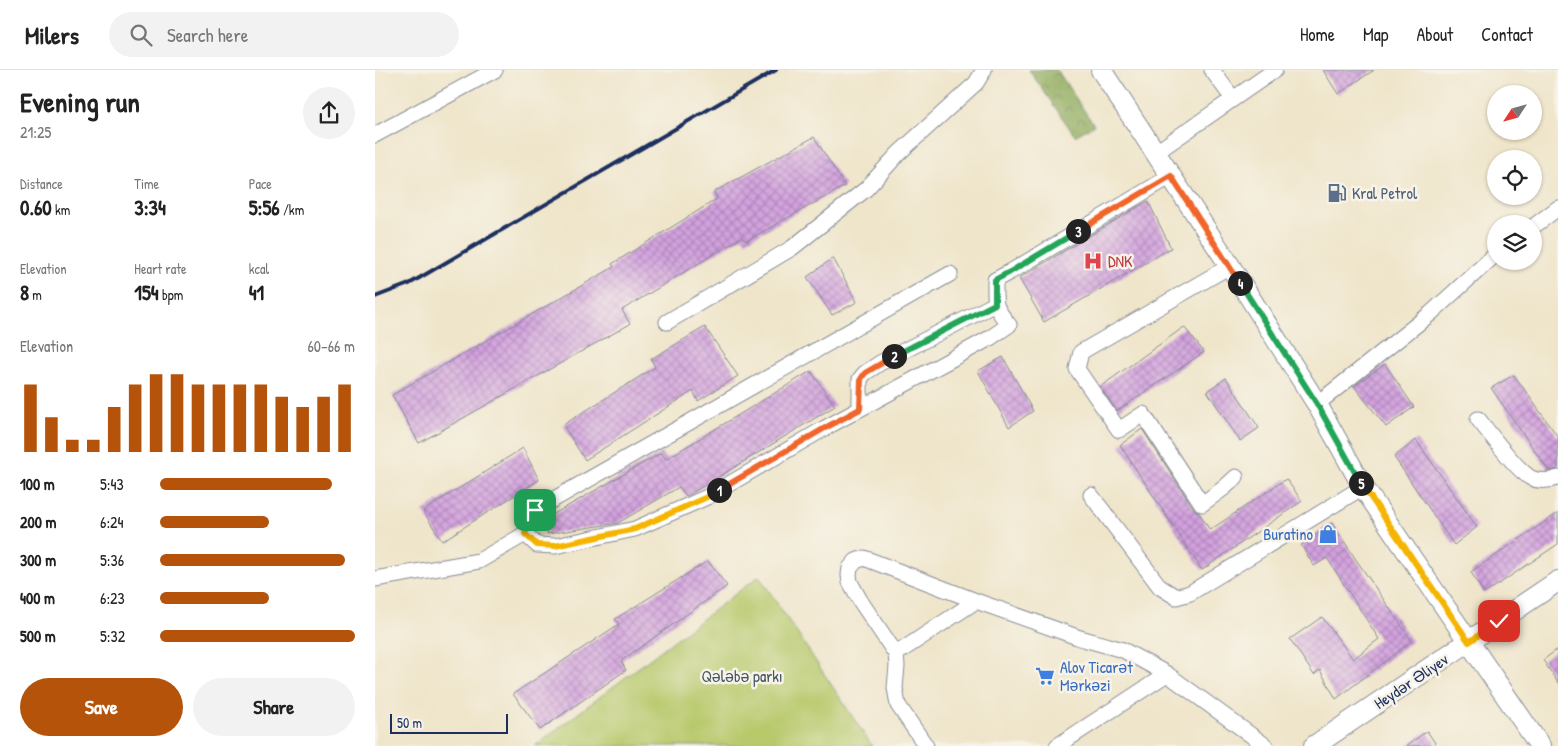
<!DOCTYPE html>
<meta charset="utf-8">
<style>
:root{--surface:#fff;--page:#f2f2f2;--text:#222;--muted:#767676;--line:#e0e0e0;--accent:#b45309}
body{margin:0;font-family:"Patrick Hand",sans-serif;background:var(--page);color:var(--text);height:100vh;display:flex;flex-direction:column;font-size:19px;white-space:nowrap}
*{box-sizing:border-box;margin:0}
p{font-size:16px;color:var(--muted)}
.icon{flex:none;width:28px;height:28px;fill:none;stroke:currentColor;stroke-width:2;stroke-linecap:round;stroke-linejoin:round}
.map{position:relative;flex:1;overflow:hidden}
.panel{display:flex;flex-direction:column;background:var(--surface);width:375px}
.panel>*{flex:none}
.needle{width:32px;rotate:234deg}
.tools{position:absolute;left:1112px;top:15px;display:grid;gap:10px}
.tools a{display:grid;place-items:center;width:55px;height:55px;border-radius:50%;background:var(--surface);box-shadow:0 1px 4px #0004;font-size:25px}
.scale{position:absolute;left:15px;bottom:12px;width:118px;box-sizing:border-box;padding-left:5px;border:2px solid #1b2f5e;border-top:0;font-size:14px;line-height:18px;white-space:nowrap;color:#1b2f5e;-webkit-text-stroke:4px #f7f3e8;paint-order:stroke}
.pin{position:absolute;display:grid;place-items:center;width:42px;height:42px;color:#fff;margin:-21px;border-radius:10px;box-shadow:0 2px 8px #0006}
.km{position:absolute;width:25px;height:25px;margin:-12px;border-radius:50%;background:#222;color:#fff;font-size:14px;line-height:25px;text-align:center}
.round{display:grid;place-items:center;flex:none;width:52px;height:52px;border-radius:26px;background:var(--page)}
.summary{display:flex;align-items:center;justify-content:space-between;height:85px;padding:0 20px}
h1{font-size:28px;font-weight:700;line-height:38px}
.metrics{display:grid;grid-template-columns:repeat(3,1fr);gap:8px;height:85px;padding:5px 20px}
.metrics div{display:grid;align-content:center}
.metrics b{font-size:21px;font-weight:700}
.metrics small{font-size:14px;font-weight:400}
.metrics p{font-size:14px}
.chart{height:140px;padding:10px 20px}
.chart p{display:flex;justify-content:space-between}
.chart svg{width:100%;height:90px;margin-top:5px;stroke:var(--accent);stroke-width:6}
.cta{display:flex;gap:10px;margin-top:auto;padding:10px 20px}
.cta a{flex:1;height:58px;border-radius:30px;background:var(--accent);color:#fff;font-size:20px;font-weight:700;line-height:58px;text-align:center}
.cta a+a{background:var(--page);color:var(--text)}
ul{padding:0 20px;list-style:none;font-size:16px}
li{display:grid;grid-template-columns:80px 60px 1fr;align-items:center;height:38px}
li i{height:12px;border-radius:6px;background:var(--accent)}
header{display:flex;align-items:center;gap:30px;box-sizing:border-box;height:70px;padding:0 25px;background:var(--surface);border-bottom:1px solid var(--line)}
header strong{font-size:24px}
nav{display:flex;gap:28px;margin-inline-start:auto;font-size:18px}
.search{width:350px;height:45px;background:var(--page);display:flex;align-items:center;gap:12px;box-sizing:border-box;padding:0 18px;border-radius:28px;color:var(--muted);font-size:19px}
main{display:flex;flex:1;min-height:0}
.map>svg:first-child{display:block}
.green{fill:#b8c96c;stroke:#6a7c65}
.forest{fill:url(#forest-crowns);stroke:#566e5f}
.building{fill:url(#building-cross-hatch)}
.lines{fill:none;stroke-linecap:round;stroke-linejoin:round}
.minor-casing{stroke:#858a94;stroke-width:17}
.major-casing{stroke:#858a94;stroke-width:22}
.minor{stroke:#fff;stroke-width:15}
.major{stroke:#fff;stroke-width:20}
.rail{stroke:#1b2f5e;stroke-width:4}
.split-1-casing{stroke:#fff;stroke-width:10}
.split-2-casing{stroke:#fff;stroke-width:10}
.split-3-casing{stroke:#fff;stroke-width:10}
.split-4-casing{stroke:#fff;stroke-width:10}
.split-5-casing{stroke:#fff;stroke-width:10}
.split-6-casing{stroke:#fff;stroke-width:10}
.split-1{stroke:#f5b400;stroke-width:6}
.split-2{stroke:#f0652b;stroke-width:6}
.split-3{stroke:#22a559;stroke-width:6}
.split-4{stroke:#f0652b;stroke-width:6}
.split-5{stroke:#22a559;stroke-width:6}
.split-6{stroke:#f5b400;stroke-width:6}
.labels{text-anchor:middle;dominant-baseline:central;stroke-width:5;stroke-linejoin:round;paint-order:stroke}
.service-label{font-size:16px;fill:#4e5e75;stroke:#f7f3e8;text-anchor:start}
.health-label{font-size:16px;fill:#be3a42;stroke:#f7f3e8;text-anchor:start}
.shop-label{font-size:16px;fill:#366cbe;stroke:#f7f3e8;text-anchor:end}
.park-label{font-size:16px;fill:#425662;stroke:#f7f3e8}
.street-label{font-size:16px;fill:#1b2f5e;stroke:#f7f3e8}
</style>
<header>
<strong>Milers</strong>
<div class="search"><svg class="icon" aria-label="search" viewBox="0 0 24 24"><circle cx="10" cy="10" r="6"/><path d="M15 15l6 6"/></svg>Search here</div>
<nav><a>Home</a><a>Map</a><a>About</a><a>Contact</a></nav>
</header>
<main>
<section class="panel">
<div class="summary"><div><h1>Evening run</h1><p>21:25</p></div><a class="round"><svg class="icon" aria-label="share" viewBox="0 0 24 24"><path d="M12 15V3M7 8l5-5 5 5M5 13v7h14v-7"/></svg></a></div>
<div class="metrics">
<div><p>Distance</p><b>0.60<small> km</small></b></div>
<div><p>Time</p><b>3:34</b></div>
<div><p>Pace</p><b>5:56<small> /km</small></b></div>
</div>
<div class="metrics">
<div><p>Elevation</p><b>8<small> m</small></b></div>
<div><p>Heart rate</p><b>154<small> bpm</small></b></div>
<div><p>kcal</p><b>41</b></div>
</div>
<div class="chart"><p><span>Elevation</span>60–66 m</p>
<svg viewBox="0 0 160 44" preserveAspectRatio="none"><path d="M5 44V11M15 44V27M25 44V38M35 44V38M45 44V22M55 44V11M65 44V6M75 44V6M85 44V11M95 44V11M105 44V11M115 44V11M125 44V17M135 44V22M145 44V17M155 44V11"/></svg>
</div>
<ul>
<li><b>100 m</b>5:43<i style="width:88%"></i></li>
<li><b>200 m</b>6:24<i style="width:56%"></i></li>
<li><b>300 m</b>5:36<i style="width:95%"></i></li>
<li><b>400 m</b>6:23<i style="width:56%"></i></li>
<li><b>500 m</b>5:32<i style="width:100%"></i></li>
</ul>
<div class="cta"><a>Save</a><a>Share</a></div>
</section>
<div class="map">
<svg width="1183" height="676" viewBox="0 0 1183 676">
<defs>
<pattern id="forest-crowns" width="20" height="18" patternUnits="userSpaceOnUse" patternTransform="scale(1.25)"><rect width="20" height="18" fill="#92ad60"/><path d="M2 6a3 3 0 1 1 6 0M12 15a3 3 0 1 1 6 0" fill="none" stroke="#768d52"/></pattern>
<pattern id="building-cross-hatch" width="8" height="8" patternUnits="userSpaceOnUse" patternTransform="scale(1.25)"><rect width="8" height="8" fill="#d3a1de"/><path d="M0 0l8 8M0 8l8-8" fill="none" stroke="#aa84b7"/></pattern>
</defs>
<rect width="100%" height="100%" fill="#f7f3e8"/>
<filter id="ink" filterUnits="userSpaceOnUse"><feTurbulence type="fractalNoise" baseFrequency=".02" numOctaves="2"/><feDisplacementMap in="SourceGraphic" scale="10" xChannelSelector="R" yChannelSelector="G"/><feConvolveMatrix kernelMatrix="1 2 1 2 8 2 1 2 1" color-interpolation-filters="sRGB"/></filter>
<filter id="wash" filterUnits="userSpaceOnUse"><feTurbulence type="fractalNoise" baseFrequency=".0096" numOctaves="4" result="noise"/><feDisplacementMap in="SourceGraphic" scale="20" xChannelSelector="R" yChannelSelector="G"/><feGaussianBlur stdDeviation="1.12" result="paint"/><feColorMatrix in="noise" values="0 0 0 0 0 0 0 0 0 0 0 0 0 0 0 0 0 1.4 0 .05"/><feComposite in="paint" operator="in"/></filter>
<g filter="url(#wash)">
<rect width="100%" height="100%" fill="#efe5ca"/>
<path class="green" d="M384,506L497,676H160Z"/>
<path class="forest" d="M654,0H682L719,55L700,66Z"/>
<g id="blocks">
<path class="building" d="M948,0H999L963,24Z
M439,67L470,116L371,171L367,167L247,240L255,254L44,373L17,325L239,197L237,194L342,129L339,122Z
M773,131L796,178L669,252L644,208Z
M458,188L482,232L457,245L432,207Z
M330,257L363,306L323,331L318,321L210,390L188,355L280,297L276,289Z
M809,257L829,282L742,341L725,317Z
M628,287L658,341L634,357L603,301Z
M1010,294L1039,337L1011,357L979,316Z
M436,301L460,336L317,423L311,426L304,417L243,453L172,464L177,445L286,383L291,389Z
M1139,305L1183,367V399L1174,401L1116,318Z
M851,308L884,358L865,371L832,321Z
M767,359L819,439L824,443L835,460L911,409L927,431L827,500L745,375Z
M1041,370L1102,457L1079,475L1019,387Z
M148,378L164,410L67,471L48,441Z
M1183,443V474L1109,524L1096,502Z
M957,453L980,488L1037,571L961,629L945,600L939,605L915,569L947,547L978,589L1004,569L952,488L939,496L926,475Z
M333,491L352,516L246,591L251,600L165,660L138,624L244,554L240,549Z
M1183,579V613L1168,590Z
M1052,661L1062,676H1031Z"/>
</g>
</g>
<g filter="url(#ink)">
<use href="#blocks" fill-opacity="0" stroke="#858a94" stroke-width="1"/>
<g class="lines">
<g class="minor-casing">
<path id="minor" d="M837,0L858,29
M0,65L120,0
M780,83L900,0
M1159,156L1183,138
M855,196L706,282L702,299L744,360L768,344L827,434L849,418L861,407
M575,204L160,440L150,464L162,475L180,476L260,459L332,427L450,358L615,268L634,255C618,235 620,235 620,210L635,202L796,106
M292,252L417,178L491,119L524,83L601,13L609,0
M942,334L1055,244L1121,184
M485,339V309L490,303L505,293L620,234
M1103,349C1115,363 1141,400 1156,408C1165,412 1174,411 1183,408
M716,425L785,517L801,527L815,523L988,417
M0,509L104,491L150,464
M521,584L601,531
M551,676L523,635L520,618L522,596L521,584L486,532L475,512L474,505L475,498L481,491L489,488L601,531L705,568L748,580L792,604L891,676
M682,676L792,604"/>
</g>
<g class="major-casing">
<path id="major" d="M726,0L855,196L942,334L988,417L1165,676
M939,676L1183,511"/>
</g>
<use href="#minor" class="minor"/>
<use href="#major" class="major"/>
<path class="rail" d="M0,227L34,214L401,0"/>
</g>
</g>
<g class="lines" filter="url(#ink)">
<g class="split-1-casing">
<path id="split-1" d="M160,440L150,464L162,475L180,476L260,459L332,427L344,420"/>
</g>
<g class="split-2-casing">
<path id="split-2" d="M344,420L450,358L485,339L486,309L490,303L519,286"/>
</g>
<g class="split-3-casing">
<path id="split-3" d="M519,286L620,234V210L635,202L703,161"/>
</g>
<g class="split-4-casing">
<path id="split-4" d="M703,161L796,106L865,213"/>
</g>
<g class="split-5-casing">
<path id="split-5" d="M865,213L942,334L986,413"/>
</g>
<g class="split-6-casing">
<path id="split-6" d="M986,413L1094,572L1124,551"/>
</g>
<use href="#split-1" class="split-1"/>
<use href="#split-2" class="split-2"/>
<use href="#split-3" class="split-3"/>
<use href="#split-4" class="split-4"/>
<use href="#split-5" class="split-5"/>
<use href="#split-6" class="split-6"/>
</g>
<defs>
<g id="fuel-bare" transform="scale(1.5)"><path d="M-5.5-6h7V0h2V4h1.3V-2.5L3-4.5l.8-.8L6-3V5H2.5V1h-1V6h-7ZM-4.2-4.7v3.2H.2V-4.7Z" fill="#5c6f8a" stroke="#f7f3e8" stroke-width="2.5" paint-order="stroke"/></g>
<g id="hospital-bare" transform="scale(1.5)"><path d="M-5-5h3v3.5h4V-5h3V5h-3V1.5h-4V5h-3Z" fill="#e0444e" stroke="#f7f3e8" stroke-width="2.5" paint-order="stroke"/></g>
<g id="shop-bare" transform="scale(1.5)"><path d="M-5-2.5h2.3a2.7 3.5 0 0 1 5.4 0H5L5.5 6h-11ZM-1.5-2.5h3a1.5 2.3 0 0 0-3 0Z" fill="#3f7fe0" stroke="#f7f3e8" stroke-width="2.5" paint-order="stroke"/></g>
<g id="supermarket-bare" transform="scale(1.5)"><path d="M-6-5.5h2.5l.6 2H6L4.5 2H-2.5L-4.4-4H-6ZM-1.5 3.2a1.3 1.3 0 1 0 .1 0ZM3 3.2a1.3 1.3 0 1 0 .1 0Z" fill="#3f7fe0" stroke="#f7f3e8" stroke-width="2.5" paint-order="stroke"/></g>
</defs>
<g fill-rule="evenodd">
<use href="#fuel-bare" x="962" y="123"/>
<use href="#hospital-bare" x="718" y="191"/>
<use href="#shop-bare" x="953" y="464"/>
<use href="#supermarket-bare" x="670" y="606"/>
</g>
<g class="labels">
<g class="service-label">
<text x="977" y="123">Kral Petrol</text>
</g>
<g class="health-label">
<text x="733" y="191">DNK</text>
</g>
<g class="shop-label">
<text x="938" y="464">Buratino</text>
<text x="685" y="597" text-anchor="start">Alov Ticarət<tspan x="685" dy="18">Mərkəzi</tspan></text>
</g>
<g class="park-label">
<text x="367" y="606">Qələbə parkı</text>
</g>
<g class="street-label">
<text transform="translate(1036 611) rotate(-34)">Heydər Əliyev</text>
</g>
</g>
</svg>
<div class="tools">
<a><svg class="needle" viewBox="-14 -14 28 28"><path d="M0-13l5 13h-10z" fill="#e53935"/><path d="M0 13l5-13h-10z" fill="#767676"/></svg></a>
<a><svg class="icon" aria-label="locate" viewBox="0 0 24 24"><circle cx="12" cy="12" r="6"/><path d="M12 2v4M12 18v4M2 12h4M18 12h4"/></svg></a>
<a><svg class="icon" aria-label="layers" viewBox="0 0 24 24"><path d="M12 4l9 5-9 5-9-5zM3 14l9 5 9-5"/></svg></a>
</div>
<div class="scale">50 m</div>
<div class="pin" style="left:160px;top:440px;background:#1e9e55"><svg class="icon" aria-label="arrive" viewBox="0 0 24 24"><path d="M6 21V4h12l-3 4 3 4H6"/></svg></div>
<div class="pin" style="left:1124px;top:551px;background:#d93025"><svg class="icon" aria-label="check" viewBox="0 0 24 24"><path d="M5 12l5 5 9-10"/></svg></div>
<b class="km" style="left:344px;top:420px">1</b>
<b class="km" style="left:519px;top:286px">2</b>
<b class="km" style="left:703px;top:161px">3</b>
<b class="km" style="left:865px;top:213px">4</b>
<b class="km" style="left:986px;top:413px">5</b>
</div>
</main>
